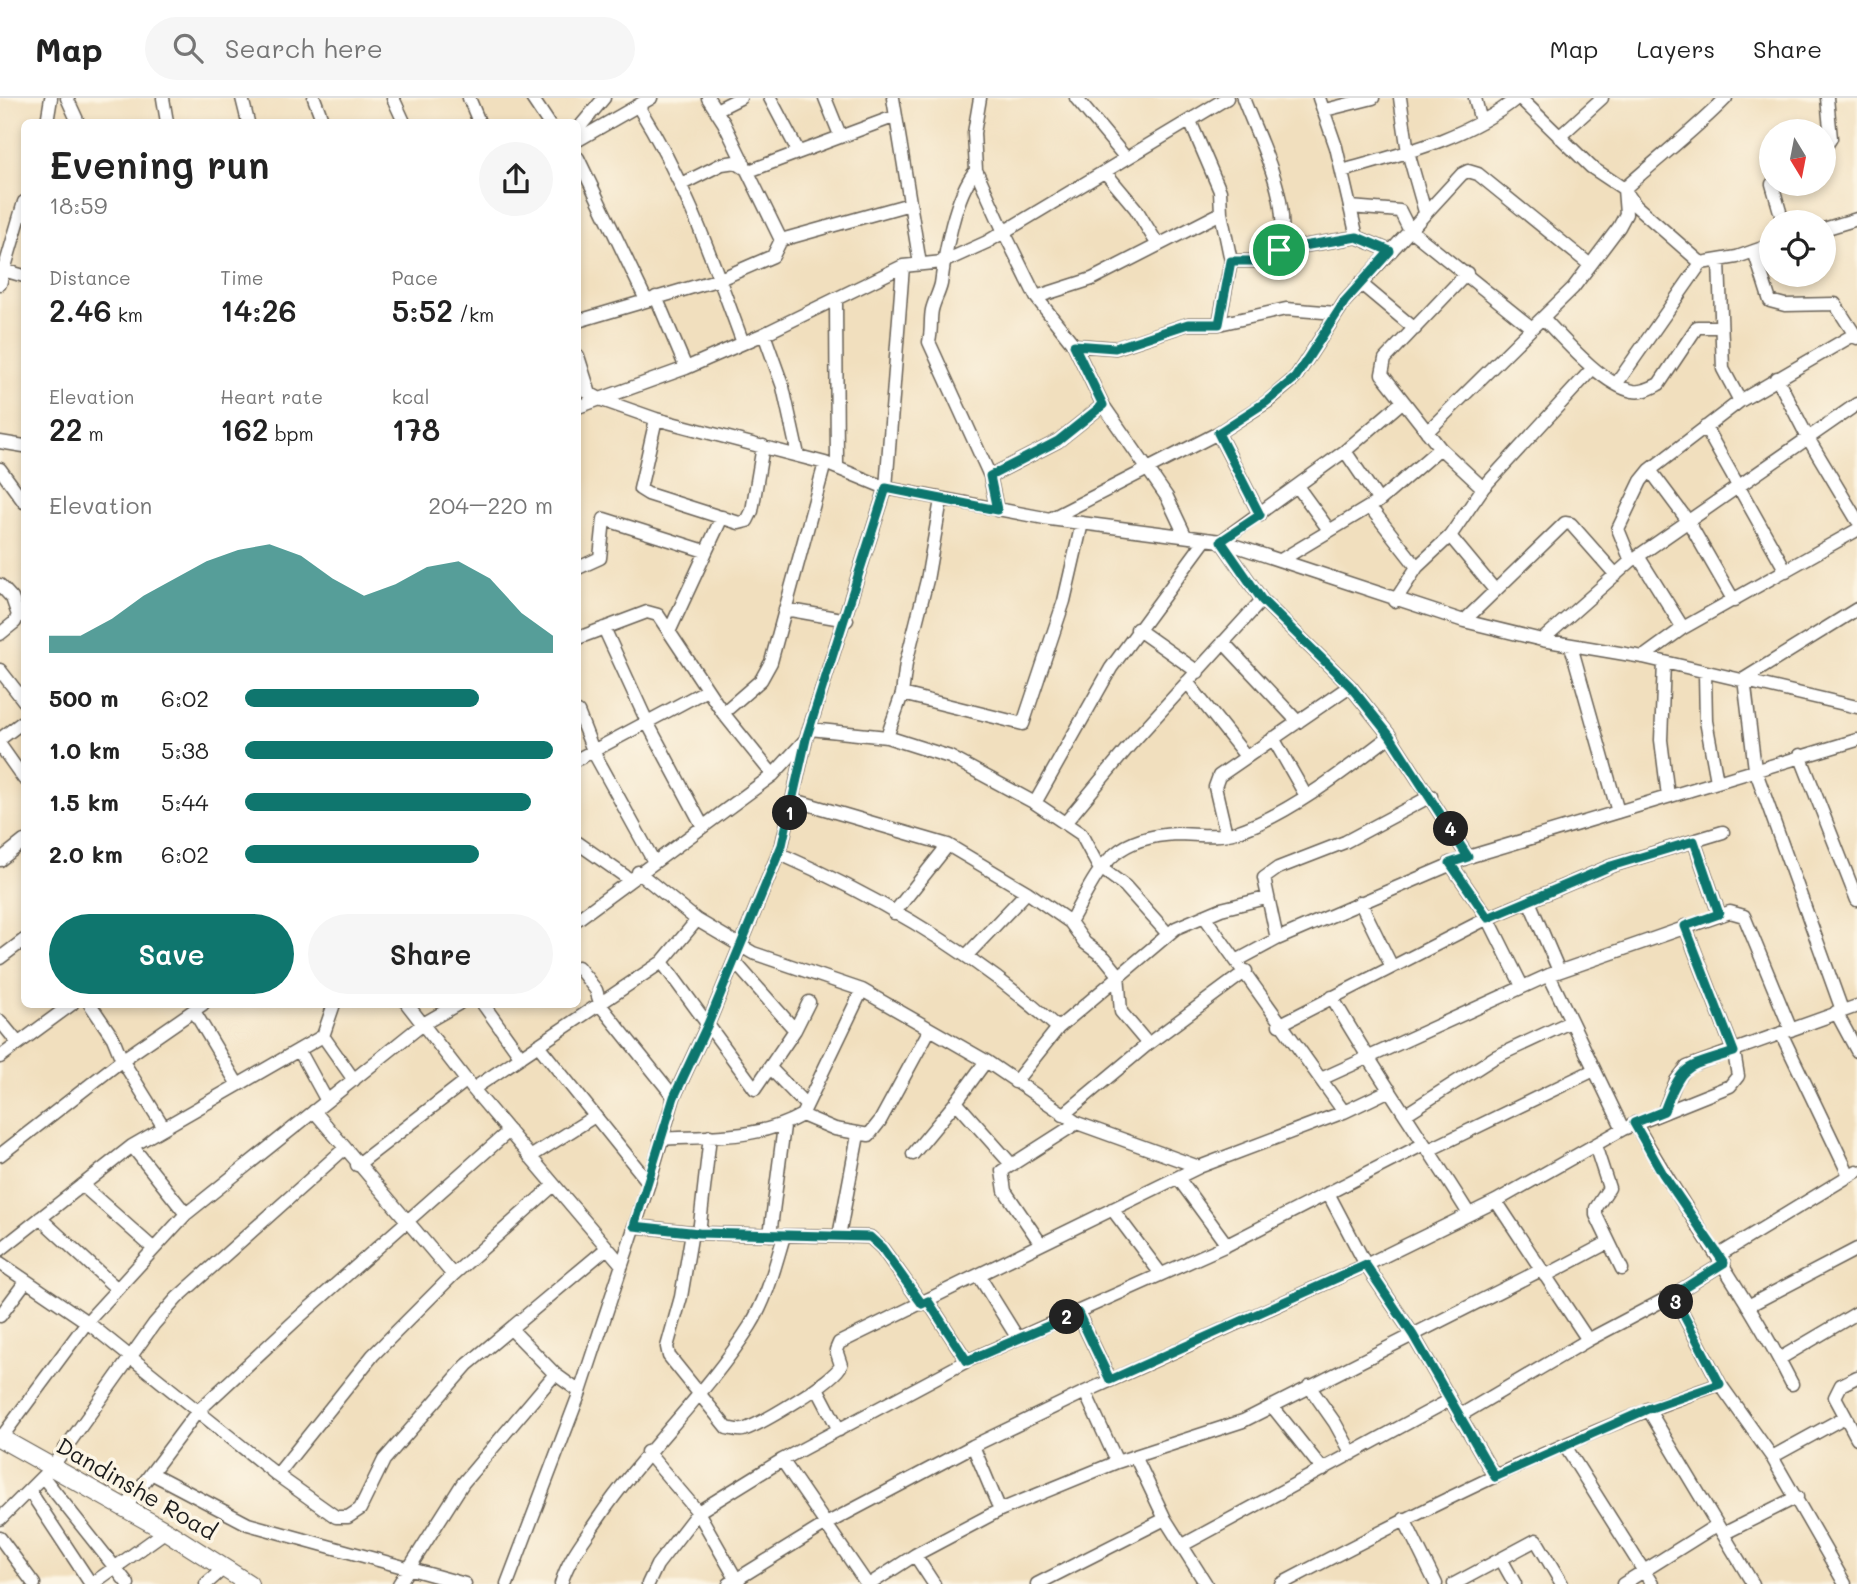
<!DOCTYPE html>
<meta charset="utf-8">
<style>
:root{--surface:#fff;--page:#f6f6f6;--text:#222;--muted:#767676;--line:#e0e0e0;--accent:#0f766e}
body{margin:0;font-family:Mali,sans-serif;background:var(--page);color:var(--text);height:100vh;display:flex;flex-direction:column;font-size:26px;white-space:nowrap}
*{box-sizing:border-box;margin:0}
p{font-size:23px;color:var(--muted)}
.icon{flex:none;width:38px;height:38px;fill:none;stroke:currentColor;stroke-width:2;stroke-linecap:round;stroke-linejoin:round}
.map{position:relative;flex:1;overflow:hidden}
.panel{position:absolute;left:21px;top:21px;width:560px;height:889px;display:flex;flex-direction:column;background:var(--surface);border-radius:10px;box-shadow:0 4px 10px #0003}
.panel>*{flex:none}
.needle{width:46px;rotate:170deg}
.controls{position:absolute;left:1759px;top:21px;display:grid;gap:14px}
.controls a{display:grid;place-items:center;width:77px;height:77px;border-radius:50%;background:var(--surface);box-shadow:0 4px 10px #0003;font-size:35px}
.pin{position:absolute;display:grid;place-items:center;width:60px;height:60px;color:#fff;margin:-30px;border:4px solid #fff;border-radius:50%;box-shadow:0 2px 7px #0007}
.km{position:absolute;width:35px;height:35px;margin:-18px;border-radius:50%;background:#222;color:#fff;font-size:19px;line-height:35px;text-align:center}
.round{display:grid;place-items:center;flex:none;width:74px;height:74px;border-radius:37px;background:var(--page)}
.overview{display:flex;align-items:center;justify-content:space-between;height:119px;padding:0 28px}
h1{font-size:38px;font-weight:600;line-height:52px}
.stats{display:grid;grid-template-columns:repeat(3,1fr);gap:10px;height:119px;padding:7px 28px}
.stats div{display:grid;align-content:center}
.stats b{font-size:30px;font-weight:600}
.stats small{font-size:19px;font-weight:400}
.stats p{font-size:19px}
.chart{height:196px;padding:14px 28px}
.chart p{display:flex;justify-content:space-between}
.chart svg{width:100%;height:126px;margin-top:7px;fill:var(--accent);opacity:.7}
.button{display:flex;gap:14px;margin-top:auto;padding:14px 28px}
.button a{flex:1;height:80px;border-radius:42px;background:var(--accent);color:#fff;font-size:28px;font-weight:600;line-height:80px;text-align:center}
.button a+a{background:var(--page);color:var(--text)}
ul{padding:0 28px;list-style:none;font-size:23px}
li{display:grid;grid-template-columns:112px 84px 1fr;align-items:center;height:52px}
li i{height:18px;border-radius:9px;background:var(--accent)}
header{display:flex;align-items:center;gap:42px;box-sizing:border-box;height:98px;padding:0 35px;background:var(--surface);border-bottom:2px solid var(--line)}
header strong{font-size:33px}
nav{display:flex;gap:38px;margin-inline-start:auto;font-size:24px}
.search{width:490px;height:63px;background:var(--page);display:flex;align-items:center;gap:18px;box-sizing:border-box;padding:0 24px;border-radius:38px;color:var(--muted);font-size:26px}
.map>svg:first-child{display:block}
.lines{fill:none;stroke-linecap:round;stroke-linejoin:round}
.street-casing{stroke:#676055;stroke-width:15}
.secondary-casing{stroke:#676055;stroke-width:20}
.street{stroke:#fff;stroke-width:12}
.secondary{stroke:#fff;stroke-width:18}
.route-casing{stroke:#fff;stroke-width:14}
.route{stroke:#0f766e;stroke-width:9}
.labels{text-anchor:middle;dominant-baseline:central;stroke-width:7;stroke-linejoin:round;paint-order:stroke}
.street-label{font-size:23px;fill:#1c1c1c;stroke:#fcf5e5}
</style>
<header>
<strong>Map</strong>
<div class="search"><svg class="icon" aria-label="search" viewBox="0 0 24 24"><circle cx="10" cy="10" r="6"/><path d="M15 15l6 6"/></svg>Search here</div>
<nav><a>Map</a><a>Layers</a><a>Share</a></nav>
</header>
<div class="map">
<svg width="1857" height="1486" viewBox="0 0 1857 1486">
<rect width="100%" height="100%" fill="#fcf5e5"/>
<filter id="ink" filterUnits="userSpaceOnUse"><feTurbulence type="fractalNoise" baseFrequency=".0143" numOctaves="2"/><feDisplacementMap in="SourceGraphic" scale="14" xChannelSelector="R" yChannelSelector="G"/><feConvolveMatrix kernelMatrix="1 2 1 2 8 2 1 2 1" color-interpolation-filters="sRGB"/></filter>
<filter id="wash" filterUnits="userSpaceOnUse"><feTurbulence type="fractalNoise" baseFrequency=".00686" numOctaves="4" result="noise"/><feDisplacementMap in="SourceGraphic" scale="28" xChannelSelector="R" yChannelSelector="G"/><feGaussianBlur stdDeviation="1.57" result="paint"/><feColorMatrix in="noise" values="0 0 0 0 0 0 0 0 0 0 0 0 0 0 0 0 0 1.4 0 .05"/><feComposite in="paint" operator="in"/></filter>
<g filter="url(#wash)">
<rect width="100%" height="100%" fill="#f1dfbe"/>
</g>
<g filter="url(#ink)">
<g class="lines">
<g class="street-casing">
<path id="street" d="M67,0L78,24
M163,0L167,24
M242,0L248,24
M314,0L323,24
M393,0L404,24
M469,0L479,24
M532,0L548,24
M708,0L724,25L781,142
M770,0L798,53
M825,0L840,37
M893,0L920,166
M980,0L974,35L976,72L1004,134L1036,199L1074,247L1103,307L1167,399L1185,437
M1076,0L1125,59
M1243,0C1260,46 1293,103 1279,152
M1319,0L1336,49L1357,139
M1400,0L1408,54L1425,114
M1475,0L1481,24
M1520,0L1591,69L1624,91L1636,108L1701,165
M638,8C687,87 711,159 743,245
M716,12L740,0
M1325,12L1373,0
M1190,23L1220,93L1221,115L1231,163L1219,226
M47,24L51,0
M578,31L604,0
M1559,39L1602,0
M578,42L651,0
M1824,51L1831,40L1827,0
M578,60L646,202
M976,72C955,97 945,154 941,186C939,195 934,203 932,212C930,222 932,231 929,244L990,378L997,412
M1342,73C1402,56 1468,40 1517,0
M1105,74L1136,111L1158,147
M682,86L722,66L735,64L749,73L896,18
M1772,86L1783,124
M1350,109L1400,113L1409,131L1532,230L1573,190L1619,129L1626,116L1624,91C1658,60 1694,33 1726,0
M1824,131L1857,121
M1754,153L1770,203L1785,207L1835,206L1857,240
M1231,163H1260L1279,152L1357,139L1390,153
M1719,163L1723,271L1740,303
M0,171L24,178
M1467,175L1385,261L1382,276L1440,350L1483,390
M1360,185L1415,231
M0,186L24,104
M656,199L686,270
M1036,199L1092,181L1221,115
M836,202L837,369
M1543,220C1563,241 1604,288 1633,293C1642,295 1651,290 1659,286L1697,229H1721
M578,223L720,181L773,158L781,142L910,106
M764,236L783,289L798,357
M1074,247L1116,250L1188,226H1219L1286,211L1336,215
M578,258L590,296
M1777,280L1808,340L1857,422
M1617,285L1701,165L1737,159L1771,147
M578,289L602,302L656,321L825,365L886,390L1050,421L1221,443L1464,523L1542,542L1643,559L1857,609
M1402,304L1345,353L1221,443L1262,502L1350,588L1390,638L1468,759
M578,309L686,270L764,236L903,168L943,164L987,144L1227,0
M656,321L640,391L648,396L739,425L747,423L752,413L763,348
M1705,329L1786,473
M1427,334L1532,230
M1218,335L1260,417
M0,344L24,348
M1345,353L1379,403
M0,371L24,404
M1650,372L1688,423L1734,503
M990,378L1058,343L1103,307
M1297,388L1329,432
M1370,409L1417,469
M1050,421L1218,335L1267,304L1295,280L1345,203L1462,76L1468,73L1478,76L1589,166
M1450,438L1494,491
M1638,458L1683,530
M1281,462L1379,403L1440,350
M1631,463L1618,431L1641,383L1650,372L1740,303L1855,236
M578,470L600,460L604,421L705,453
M0,487L12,500L18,517L15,524L0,536
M1395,503L1417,469L1450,438L1483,390L1593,270
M785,511L847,522
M1464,523L1565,425L1571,426L1616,477
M604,530L648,626L702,727
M1137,531L1198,574
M669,534L722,419
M578,540L647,514L658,517L723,615L773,677
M1542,542L1631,463L1857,306
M1223,544L1298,624
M1571,548L1618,714
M1643,559L1683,530L1857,432
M1664,564L1661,642L1668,698
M0,572L24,603
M1705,575L1706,623L1717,683
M1187,584L1245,657
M902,596L1023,626L1064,503L1082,425
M578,614L594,655L653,762
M723,615L761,582L771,564L825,365
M810,631L887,639L950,659L1035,705L1081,736L1098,768L1125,788L1168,836
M887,639L902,596L906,565L927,482L941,402
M1273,640L1306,698
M0,641L24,623
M0,647L24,681
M1800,657L1857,802
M578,661L707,592
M794,702L948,747L1027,794L1070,824L1085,845L1105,860L1118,876L1121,914L1148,946
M1035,705L1111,570L1206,441
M1065,725L1130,647L1262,502
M1226,736L1215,689L1219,678L1350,588
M1694,743L1719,816
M578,745L629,781
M778,755C878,799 977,857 1058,930
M0,762L24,743
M1450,765L1488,820L1522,888
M638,774L697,822L753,855L862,892L986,963L1077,1025L1199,1069
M1529,803L1559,873
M1360,804L1391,867
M894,815L948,747
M1204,818L1344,1014
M578,821L773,677L806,641
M1070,824C1100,771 1109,739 1177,736C1196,736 1218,740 1236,734C1287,718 1347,671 1390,638
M1277,841L1264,780L1278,770L1345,744L1431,698
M966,858L1027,794
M0,860L24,842
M1238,862L1277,841L1468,759L1857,642
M734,863L795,932
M662,864L755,991L795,932L809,904
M578,869L596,892L601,908L674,999
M1549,877L1623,1031
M1332,899C1374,973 1424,1043 1469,1116
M90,906L113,940L122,962L163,1028
M407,906L473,991L622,1167
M483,906L521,959
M1842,912L1755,671L1744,581L1857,511
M194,913L238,987
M1836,914L1857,953
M0,923L18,945
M1279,927L1488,820L1611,768L1723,734
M1781,935L1849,1077
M323,938L354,982
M538,947L649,1085
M299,952L327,1003
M0,959L72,906
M986,963L956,1004L1011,1066
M770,970L805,1006
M1321,981L1549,877L1730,814L1744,818L1791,932
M1015,984L1058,930L1176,830L1221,811L1266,800
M473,991L662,864L697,822
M314,1013L453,1177
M1664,1013L1676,983L1687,969L1857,908
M1406,1016L1495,959L1570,924
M802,1017L835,1031L869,1037L880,1023L930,931
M1063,1017L1148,946L1246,873
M1635,1025C1685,1114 1746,1195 1792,1286
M660,1041C709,1038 758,1042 802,1017L862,892
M1595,1047L1609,1090L1596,1110V1117L1622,1171
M132,1048L186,1116
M1429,1052L1594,972
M913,1056L956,1004
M0,1057L122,962L203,906
M530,1059L595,1018
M357,1067L467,982
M1178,1080L1227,1147
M82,1087L154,1151
M1328,1095L1366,1167L1413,1237L1495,1379
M1496,1103L1588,1242
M1112,1111L1161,1176
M40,1120L116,1190
M634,1128L699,1135L870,1139L882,1150L922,1206
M692,1134L681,1199L667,1249L669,1258L727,1330C732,1331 738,1333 743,1332C761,1326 836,1282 841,1267L836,1252L839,1245L1199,1069L1344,1014L1390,992
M699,1135L710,1038
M770,1137L784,1028
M839,1138L858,1037
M1041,1146L1005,1093L1002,1073L1077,1025
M0,1152L132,1048L323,938L334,906
M1719,1157L1857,1073
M0,1165L87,1224L277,1377L336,1419H348L360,1411L384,1362L467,1267L607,1150
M979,1178L1017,1239
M1545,1178L1609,1144
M1673,1197L1720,1286L1772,1359L1845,1486
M928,1203L967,1263
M1748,1208L1857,1151
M1078,1215L1110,1282
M0,1218L26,1183
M511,1231L555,1276L580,1294
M1779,1261L1857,1215
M1857,1279L1841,1287L1835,1299L1857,1340
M1309,1288L1335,1325L1352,1356
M817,1290L839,1332
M1085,1294L1117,1364
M1272,1308L1323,1372
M1648,1311L1753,1486
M1459,1318L1588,1242L1673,1197L1724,1165
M1,1340L87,1224L186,1116L423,926L458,906
M973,1348L1000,1412
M1565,1348L1652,1486
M647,1354L698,1414L739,1486
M1135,1358L1165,1421L1206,1486
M1772,1359L1845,1319
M782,1362L867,1486
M151,1375L248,1426L465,1486
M277,1377L373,1257L453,1177L554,1087
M43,1379L128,1486
M29,1392L91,1486
M125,1410L197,1314L298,1220L509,1033
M0,1421L52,1369L154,1226L177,1200L344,1051
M1404,1421L1436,1486
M1723,1436L1797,1399
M0,1440L34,1486
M1181,1448L1450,1302
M915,1457L934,1486
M1501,1461L1515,1486
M92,1486L166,1433
M206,1486L224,1470
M399,1486L463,1385L555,1276
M507,1486L580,1294L649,1085L674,999L708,926L782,747L806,641L886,390L903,168
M561,1486C568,1461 584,1442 598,1421C644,1353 706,1297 750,1228C767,1201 775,1168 784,1138
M648,1486L657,1467L698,1414L782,1362L967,1263L1227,1147L1424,1046
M729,1486L826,1426L973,1348L1085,1294L1366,1167L1496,1103L1623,1031L1730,988L1738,978L1734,954L1685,828
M870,1486L915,1457L1000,1412L1117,1364L1243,1323L1541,1172
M1037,1486L1165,1421
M1281,1486C1423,1411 1568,1338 1720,1286
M1454,1486L1536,1442L1562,1486
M1623,1486L1717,1427"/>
</g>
<g class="secondary-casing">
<path id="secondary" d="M0,1340L166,1433L249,1486"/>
</g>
<use href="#street" class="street"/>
<use href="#secondary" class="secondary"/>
</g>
</g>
<g class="lines" filter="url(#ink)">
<g class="route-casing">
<path id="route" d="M1357,139L1390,153L1345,203L1295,280L1266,304L1218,335L1260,417L1221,443L1262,502L1350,588L1390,638L1468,759L1450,765L1488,820L1611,768L1694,743L1719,816L1685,828L1734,954C1686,970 1683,963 1664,1013L1634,1025L1663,1076L1724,1165L1673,1197L1720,1286L1648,1311L1495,1379L1413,1237L1366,1167L1110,1282L1078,1215L967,1263L928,1203L922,1206L882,1150L870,1139L699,1135L634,1128L674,999L708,926L782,747L806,641L886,390L997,412L990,378L1058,343L1103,307L1074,247L1115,250L1188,226H1219L1231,163H1260L1279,152Z"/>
</g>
<use href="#route" class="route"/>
</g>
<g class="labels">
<g class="street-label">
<text transform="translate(137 1390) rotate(30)">Dandinshe Road</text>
</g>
</g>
</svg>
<div class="controls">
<a><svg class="needle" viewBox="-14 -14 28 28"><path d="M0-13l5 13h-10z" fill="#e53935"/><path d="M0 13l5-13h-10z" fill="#767676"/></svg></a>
<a><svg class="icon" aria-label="locate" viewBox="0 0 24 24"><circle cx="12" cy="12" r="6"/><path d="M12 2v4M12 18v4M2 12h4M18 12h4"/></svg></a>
</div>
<div class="pin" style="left:1279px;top:152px;background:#1e9e55"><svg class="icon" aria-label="arrive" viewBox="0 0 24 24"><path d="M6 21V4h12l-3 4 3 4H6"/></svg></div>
<b class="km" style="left:790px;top:715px">1</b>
<b class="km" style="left:1067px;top:1219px">2</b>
<b class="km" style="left:1676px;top:1204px">3</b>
<b class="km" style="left:1451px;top:731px">4</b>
<section class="panel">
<div class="overview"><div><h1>Evening run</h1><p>18:59</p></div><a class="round"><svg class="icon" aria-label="share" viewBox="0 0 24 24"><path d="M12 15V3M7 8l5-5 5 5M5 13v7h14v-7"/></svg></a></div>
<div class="stats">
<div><p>Distance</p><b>2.46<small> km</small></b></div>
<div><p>Time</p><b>14:26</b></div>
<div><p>Pace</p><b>5:52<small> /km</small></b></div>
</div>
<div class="stats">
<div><p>Elevation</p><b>22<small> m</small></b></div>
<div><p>Heart rate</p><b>162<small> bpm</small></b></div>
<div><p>kcal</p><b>178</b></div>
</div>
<div class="chart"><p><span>Elevation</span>204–220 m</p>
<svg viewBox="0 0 160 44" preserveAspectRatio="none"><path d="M0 44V38L10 38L20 32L30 24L40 18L50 12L60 8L70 6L80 10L90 18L100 24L110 20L120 14L130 12L140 18L150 30L160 38V44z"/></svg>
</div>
<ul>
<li><b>500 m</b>6:02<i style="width:76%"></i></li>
<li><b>1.0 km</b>5:38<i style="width:100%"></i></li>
<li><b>1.5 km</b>5:44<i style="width:93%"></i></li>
<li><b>2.0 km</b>6:02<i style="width:76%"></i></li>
</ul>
<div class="button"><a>Save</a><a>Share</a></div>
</section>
</div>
